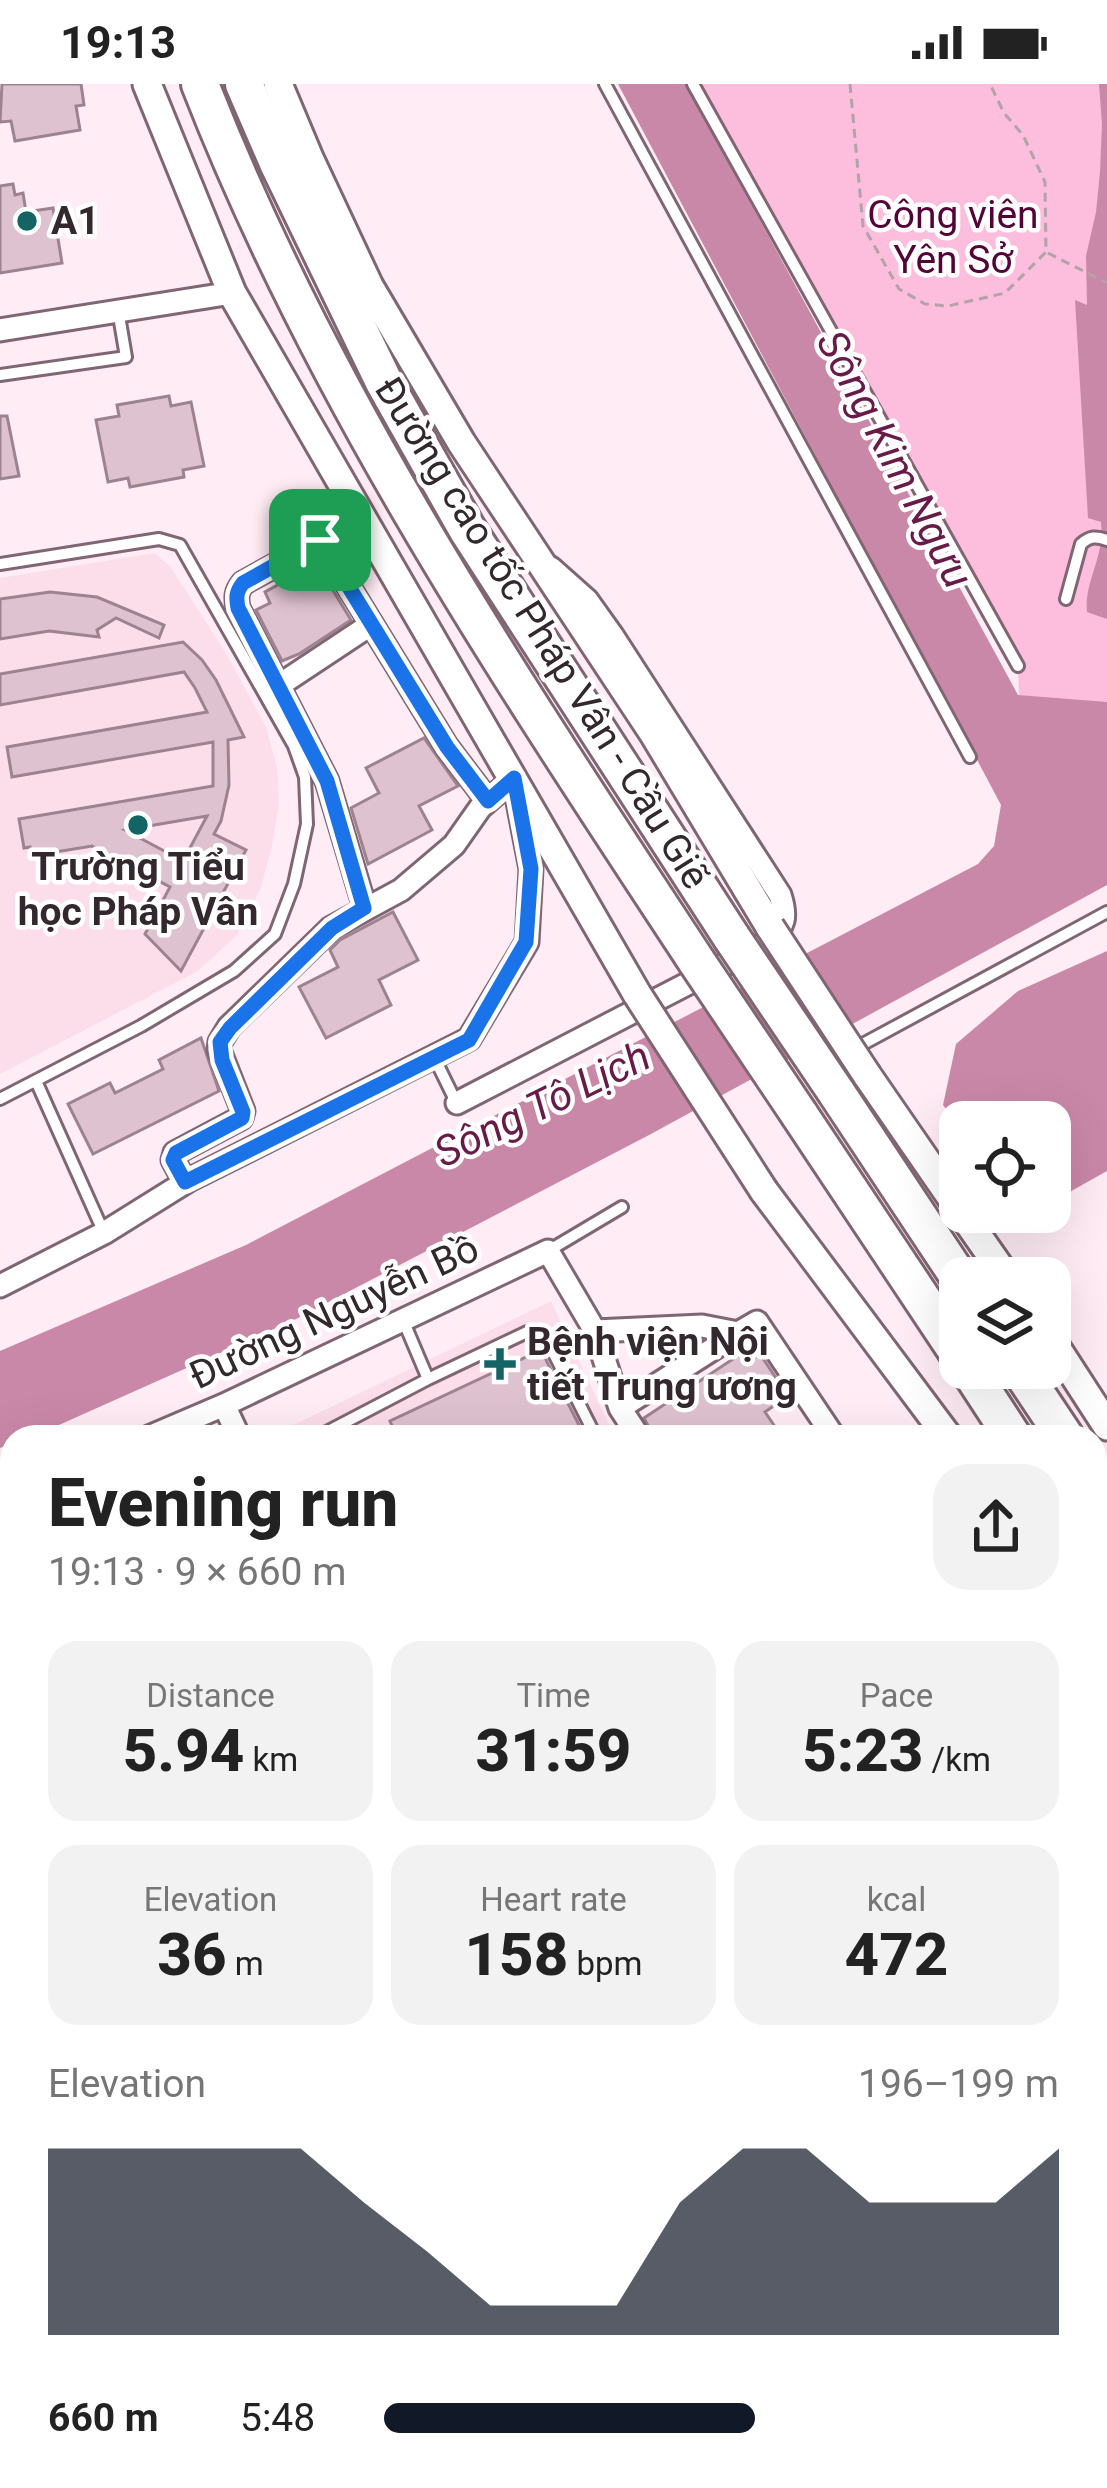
<!DOCTYPE html>
<meta charset="utf-8">
<style>
:root{--surface:#fff;--page:#f2f2f2;--text:#222;--muted:#767676;--accent:#111827}
body{margin:0;font-family:Roboto,sans-serif;background:var(--page);color:var(--text);height:100vh;display:flex;flex-direction:column;font-size:45px;white-space:nowrap}
*{box-sizing:border-box;margin:0}
p{font-size:39px;color:var(--muted)}
.icon{flex:none;width:66px;height:66px;fill:none;stroke:currentColor;stroke-width:2;stroke-linecap:round;stroke-linejoin:round}
.map{position:relative;flex:1;overflow:hidden}
.details{position:absolute;left:0px;top:1341px;width:1107px;height:1065px;display:flex;flex-direction:column;background:var(--surface);border-radius:36px 36px 0 0;box-shadow:0 12px 48px #0002}
.details>*{flex:none}
.controls{position:absolute;left:939px;top:1017px;display:grid;gap:24px}
.controls a{display:grid;place-items:center;width:132px;height:132px;border-radius:24px;background:var(--surface);box-shadow:0 12px 48px #0002;font-size:60px}
.pin{position:absolute;display:grid;place-items:center;width:102px;height:102px;color:#fff;margin:-51px;border-radius:24px;box-shadow:0 6px 18px #0006}
.round{display:grid;place-items:center;flex:none;width:126px;height:126px;border-radius:36px;background:var(--page)}
.summary{display:flex;align-items:center;justify-content:space-between;height:204px;padding:0 48px}
h1{font-size:66px;font-weight:800;line-height:90px}
.stats{display:grid;grid-template-columns:repeat(3,1fr);gap:18px;height:204px;padding:12px 48px}
.stats div{display:grid;align-content:center;border-radius:30px;background:var(--page);text-align:center}
.stats b{font-size:60px;font-weight:800}
.stats small{font-size:33px;font-weight:400}
.stats p{font-size:33px}
.chart{height:336px;padding:24px 48px}
.chart p{display:flex;justify-content:space-between}
.chart svg{width:100%;height:216px;margin-top:12px;fill:var(--accent);opacity:.7}
ul{padding:0 48px;list-style:none;font-size:39px}
li{display:grid;grid-template-columns:192px 144px 1fr;align-items:center;height:90px}
li i{height:30px;border-radius:15px;background:var(--accent)}
.status{display:flex;justify-content:space-between;align-items:center;height:84px;padding:0 60px;background:var(--surface);direction:ltr}
.status svg{height:33px;fill:currentColor}
.map>svg:first-child{display:block}
.built{fill:#fcdeeb}
.green{fill:#fdbddc}
.water{fill:#ca88a8}
.building{fill:#dfc2d0;stroke:#9d828f;stroke-width:3;fill-rule:evenodd}
.lines{fill:none;stroke-linecap:round;stroke-linejoin:round}
.lane-casing{stroke:#806672;stroke-width:16}
.street-casing{stroke:#806672;stroke-width:27}
.secondary-casing{stroke:#806672;stroke-width:33}
.highway-casing{stroke:#806672;stroke-width:42}
.path{stroke:#b2a2aa;stroke-width:3;stroke-dasharray:9 6;stroke-linecap:butt}
.lane{stroke:#fff;stroke-width:10}
.street{stroke:#fff;stroke-width:21}
.secondary{stroke:#fff;stroke-width:27}
.highway{stroke:#fff;stroke-width:36}
.secondary-bridge-casing{stroke:#806672;stroke-width:33;stroke-linecap:butt}
.highway-bridge-casing{stroke:#806672;stroke-width:42;stroke-linecap:butt}
.secondary-bridge{stroke:#fff;stroke-width:27}
.highway-bridge{stroke:#fff;stroke-width:36}
.route-casing{stroke:#fff;stroke-width:24}
.route{stroke:#1a73e8;stroke-width:15}
.poi-dot{fill:#146466;stroke:#fff;stroke-width:4.5}
.labels{text-anchor:middle;dominant-baseline:central;stroke-width:9;stroke-linejoin:round;paint-order:stroke}
.park-label{font-size:39px;fill:#540337;stroke:#fff}
.poi-label{font-size:39px;font-weight:bold;fill:#33282d;stroke:#fff;text-anchor:start}
.street-label{font-size:39px;fill:#33282d;stroke:#fff}
.water-label{font-size:42px;font-style:italic;fill:#681b48;stroke:#fff}
</style>
<div class="status"><b>19:13</b><svg viewBox="0 0 49 12"><path d="M0 12V9h3v3zM5 12V6h3v6zM10 12V3h3v9zM15 12V0h3v12zM26 1h20v11H26zM47 4h2v5h-2z"/></svg></div>
<div class="map">
<svg width="1107" height="2404" viewBox="0 0 1107 2404">
<rect width="100%" height="100%" fill="#ffecf5"/>
<path class="built" d="M154,469L170,482L227,571L266,643L277,683L279,719L272,762L261,803L237,851L198,887L0,990V494Z
M551,1217L615,1353H282L287,1344Z"/>
<path class="green" d="M700,0H1107V619L1019,612L1018,582L761,123Z"/>
<path class="water" d="M618,0H686L1018,611L1107,618V801L651,1050L296,1235L41,1349L29,1353H12V1359L0,1364V1267L246,1161L978,780L994,762L1001,721Z
M1099,0H1107V535L1087,528C1084,496 1105,474 1101,438L1088,434L1075,216L1087,221L1086,172L1096,128L1100,88L1102,40Z
M1107,867V1087L1050,1119V1038H960V1043L943,1021L956,960L1018,907Z"/>
<path class="building" d="M2,0H81L84,21L76,22L80,46L15,57L11,37L0,38Z
M13,100L15,111L23,109L26,128L53,124L62,179L0,189V102Z
M169,312L171,322L191,318L204,382L183,386L184,393L130,403L128,394L108,398L96,336L119,332L117,321Z
M0,332H7L19,392L0,395Z
M305,486L311,496L323,490L351,536L299,570L282,577L256,526L270,519L265,508Z
M50,508L97,513L164,541L159,554L116,534L97,546L99,553L49,547L0,555V515Z
M183,558L202,576L216,596L244,653L228,656L229,701L221,737L214,750L246,766L181,887L145,850L170,803L92,762L31,772L30,763L24,764L19,735L213,702V658L12,693L7,663L207,628L195,604L184,588L0,621V590ZM207,732L183,777L125,746Z
M424,654L458,702L419,722L432,746L368,780L351,724L379,709L366,684Z
M393,828L418,876L379,896L391,921L326,954L299,903L338,883L330,866L340,856Z
M201,954L219,1007L93,1070L68,1020L110,999L115,1009L163,985L159,976Z
M754,1261L788,1312L765,1328L782,1353H654L644,1334Z
M541,1266L585,1353H397L390,1337Z"/>
<g class="lines">
<g class="lane-casing">
<path id="lane" d="M605,0L970,673
M693,0L1018,582
M0,291L126,273L118,226
M0,480L159,455L180,461L294,662L305,693L307,740L294,800L275,850L234,887L141,942L0,1015
M1066,515L1081,460C1090,452 1096,452 1107,456
M863,960L1107,828
M434,973L456,1018
M36,997L104,1149
M548,1167L622,1123
M403,1236L428,1295
M317,1353L428,1295L527,1248L546,1254L596,1353
M1095,1761L1107,1779
M1095,1925L1107,1943
M1095,1996L1107,2015"/>
</g>
<g class="street-casing">
<path id="street" d="M0,246L232,209
M362,434L243,499C236,508 236,513 238,524L327,697L365,824
M320,456L447,663L488,717
M278,602L370,541
M457,1019L768,858C785,842 787,833 780,811L612,551L587,516L551,484
M185,1098L173,1076L175,1069L241,1034L243,1027L219,966L220,958L229,943L331,844L401,806L454,761L480,724L514,694
M0,1202L104,1149L189,1096L469,955L527,858L531,785L517,713
M595,1247L702,1242L738,1249L757,1238L834,1353
M224,1321L239,1353
M620,1324L738,1249
M149,1353L224,1321L548,1167L595,1247L620,1324L639,1353
M0,1416L12,1411
M0,1837L12,1833
M0,2189L12,2183
M139,2394L141,2404
M333,2394L339,2404
M550,2404L551,2394"/>
</g>
<g class="secondary-casing">
<path id="secondary" d="M147,0L232,209L637,910
M278,0L309,74L369,202L461,358L654,650L770,843
M867,991L960,1126
M764,1107L948,1353
M961,1128L1007,1194
M1050,1254L1107,1342
M1095,1560L1107,1578"/>
</g>
<g class="highway-casing">
<path id="highway" d="M200,0C323,316 512,596 697,878
M244,0L279,81L384,298L467,445L732,854
M836,1008L960,1195
M799,1030L960,1272
M968,1284L1013,1353
M1019,1284L1065,1353
M1095,1399L1107,1417
M1095,1476L1107,1494"/>
</g>
<path class="path" d="M850,0L863,142L899,205L925,220L948,222L1005,209L1046,168L1045,98L1023,51L1004,29L990,0
M1048,169L1107,199
M1095,2031L1107,2049
M1095,2056L1107,2059
M1095,2378L1107,2381
M789,2394V2404"/>
<use href="#lane" class="lane"/>
<use href="#street" class="street"/>
<use href="#secondary" class="secondary"/>
<use href="#highway" class="highway"/>
<g class="secondary-bridge-casing">
<path id="secondary-bridge" d="M770,843L867,991
M637,910L764,1107"/>
</g>
<g class="highway-bridge-casing">
<path id="highway-bridge" d="M732,854L836,1008
M697,878L799,1030"/>
</g>
<use href="#secondary-bridge" class="secondary-bridge"/>
<use href="#highway-bridge" class="highway-bridge"/>
</g>
<g class="lines">
<g class="route-casing">
<path id="route" d="M320,456L447,663L488,717L514,694L531,785L526,858L469,956L185,1098L173,1076L176,1069L242,1034L243,1028L222,976L220,958L230,944L332,844L364,824L327,697L238,524C236,513 236,508 243,499Z"/>
</g>
<use href="#route" class="route"/>
</g>
<g class="poi-dot">
<circle cx="27" cy="137" r="12"/>
<circle cx="138" cy="741" r="12"/>
<path d="M494 1262h12v12h12v12h-12v12h-12v-12h-12v-12h12z"/>
</g>
<g class="labels">
<g class="park-label">
<text x="953" y="131">Công viên<tspan x="953" dy="45">Yên Sở</tspan></text>
</g>
<g class="poi-label">
<text x="51" y="137">A1</text>
<text x="138" y="783" text-anchor="middle">Trường Tiểu<tspan x="138" dy="45">học Pháp Vân</tspan></text>
<text x="527" y="1258">Bệnh viện Nội<tspan x="527" dy="45">tiết Trung ương</tspan></text>
</g>
<g class="street-label">
<text transform="translate(542 549) rotate(58)">Đường cao tốc Pháp Vân - Cầu Giẽ</text>
<text transform="translate(334 1228) rotate(-25)">Đường Nguyễn Bồ</text>
</g>
<g class="water-label">
<text transform="translate(895 375) rotate(62)">Sông Kim Ngưu</text>
<text transform="translate(542 1020) rotate(-26)">Sông Tô Lịch</text>
</g>
</g>
</svg>
<div class="controls">
<a><svg class="icon" aria-label="locate" viewBox="0 0 24 24"><circle cx="12" cy="12" r="6"/><path d="M12 2v4M12 18v4M2 12h4M18 12h4"/></svg></a>
<a><svg class="icon" aria-label="layers" viewBox="0 0 24 24"><path d="M12 4l9 5-9 5-9-5zM3 14l9 5 9-5"/></svg></a>
</div>
<div class="pin" style="left:320px;top:456px;background:#1e9e55"><svg class="icon" aria-label="arrive" viewBox="0 0 24 24"><path d="M6 21V4h12l-3 4 3 4H6"/></svg></div>
<section class="details">
<div class="summary"><div><h1>Evening run</h1><p>19:13 · 9 × 660 m</p></div><a class="round"><svg class="icon" aria-label="share" viewBox="0 0 24 24"><path d="M12 15V3M7 8l5-5 5 5M5 13v7h14v-7"/></svg></a></div>
<div class="stats">
<div><p>Distance</p><b>5.94<small> km</small></b></div>
<div><p>Time</p><b>31:59</b></div>
<div><p>Pace</p><b>5:23<small> /km</small></b></div>
</div>
<div class="stats">
<div><p>Elevation</p><b>36<small> m</small></b></div>
<div><p>Heart rate</p><b>158<small> bpm</small></b></div>
<div><p>kcal</p><b>472</b></div>
</div>
<div class="chart"><p><span>Elevation</span>196–199 m</p>
<svg viewBox="0 0 160 44" preserveAspectRatio="none"><path d="M0 44V6L10 6L20 6L30 6L40 6L50 17L60 27L70 38L80 38L90 38L100 17L110 6L120 6L130 17L140 17L150 17L160 6V44z"/></svg>
</div>
<ul>
<li><b>660 m</b>5:48<i style="width:55%"></i></li>
</ul>
</section>
</div>
